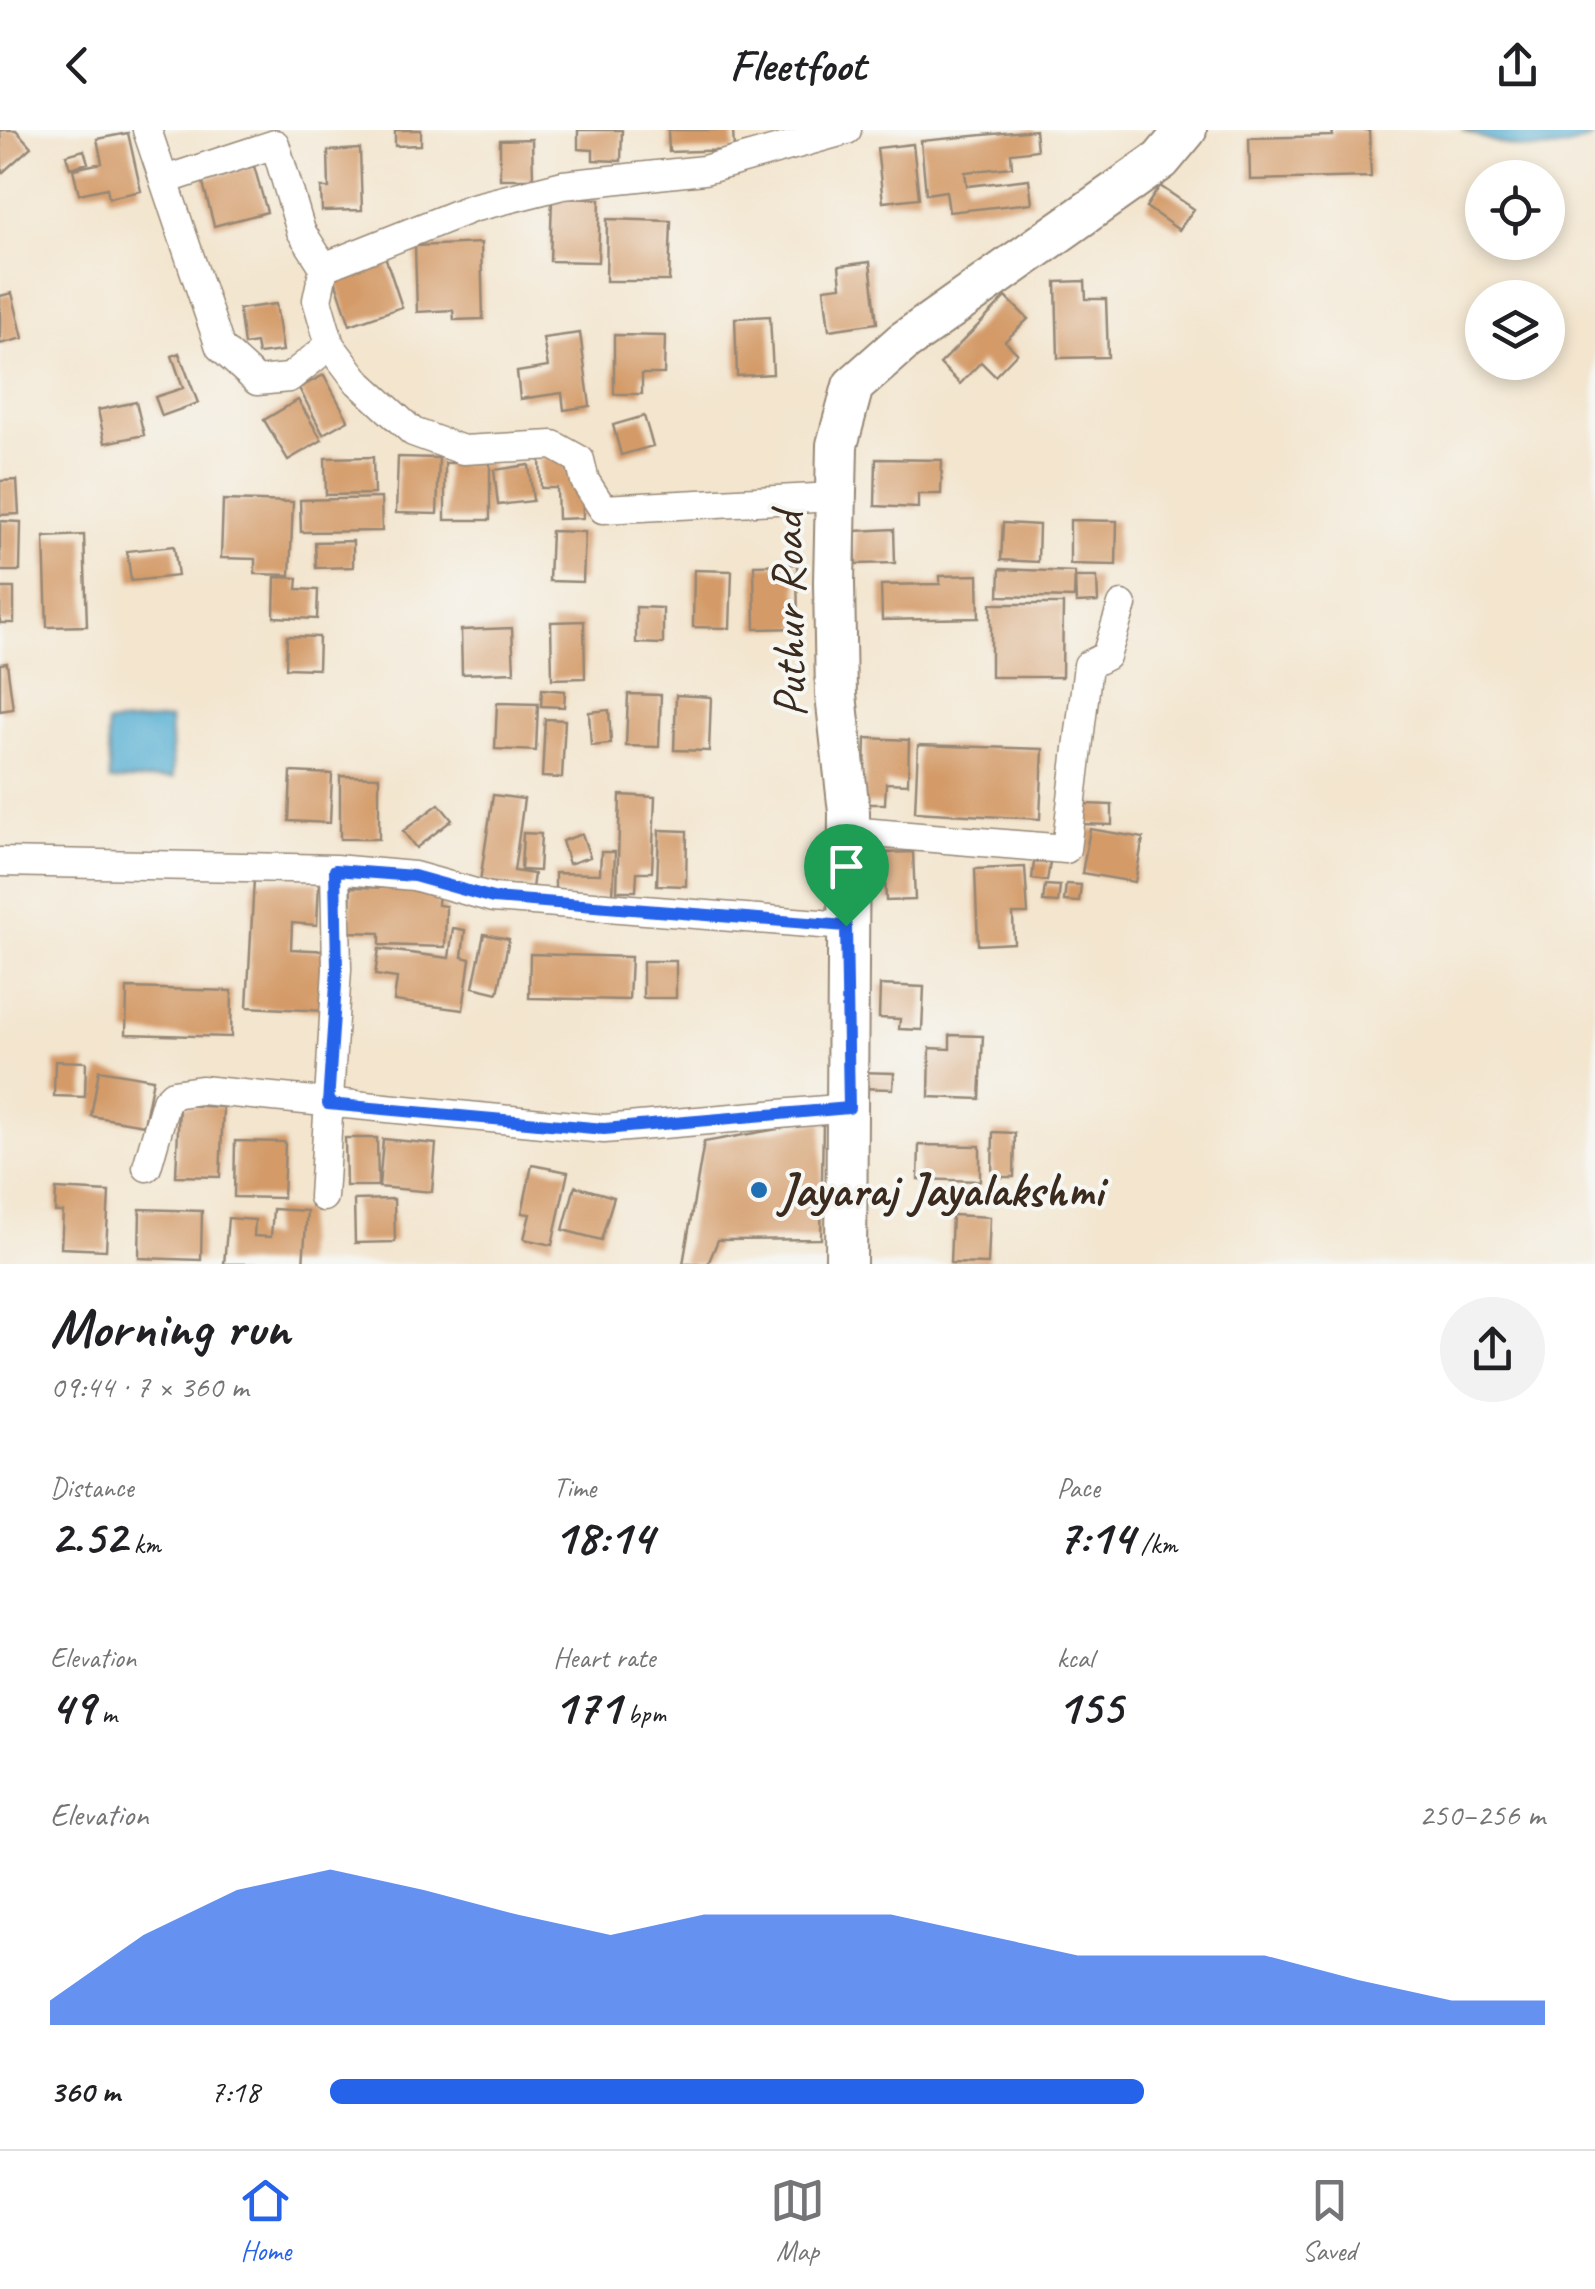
<!DOCTYPE html>
<meta charset="utf-8">
<style>
:root{--surface:#fff;--page:#f2f2f2;--text:#202124;--muted:#757577;--line:#e0e0e0;--accent:#2563eb}
body{margin:0;font-family:Caveat,sans-serif;background:var(--page);color:var(--text);height:100vh;display:flex;flex-direction:column;font-size:38px;white-space:nowrap}
*{box-sizing:border-box;margin:0}
p{font-size:32px;color:var(--muted)}
.icon{flex:none;width:55px;height:55px;fill:none;stroke:currentColor;stroke-width:2;stroke-linecap:round;stroke-linejoin:round}
.map{position:relative;height:1134px;overflow:hidden}
.details{display:flex;flex-direction:column;background:var(--surface);flex:1}
.details>*{flex:none}
.fabs{position:absolute;left:1465px;top:30px;display:grid;gap:20px}
.fabs a{display:grid;place-items:center;width:100px;height:100px;border-radius:50%;background:var(--surface);box-shadow:0 5px 15px #0003;font-size:50px}
.pin{position:absolute;display:grid;place-items:center;width:85px;height:85px;color:#fff;margin:-102px -42px;border-radius:50% 50% 50% 0;rotate:-45deg;box-shadow:0 0 10px #0007}
.pin .icon{rotate:45deg}
.round{display:grid;place-items:center;flex:none;width:105px;height:105px;border-radius:52px;background:var(--page)}
.head{display:flex;align-items:center;justify-content:space-between;height:170px;padding:0 50px}
h1{font-size:55px;font-weight:700;line-height:75px}
.stats{display:grid;grid-template-columns:repeat(3,1fr);gap:15px;height:170px;padding:10px 50px}
.stats div{display:grid;align-content:center}
.stats b{font-size:50px;font-weight:700}
.stats small{font-size:28px;font-weight:400}
.stats p{font-size:28px}
.chart{height:280px;padding:20px 50px}
.chart p{display:flex;justify-content:space-between}
.chart svg{width:100%;height:180px;margin-top:10px;fill:var(--accent);opacity:.7}
ul{padding:0 50px;list-style:none;font-size:32px}
li{display:grid;grid-template-columns:160px 120px 1fr;align-items:center;height:75px}
li i{height:25px;border-radius:12px;background:var(--accent)}
header{display:flex;justify-content:space-between;align-items:center;height:130px;padding:0 50px;background:var(--surface);font-size:45px;font-weight:700}
.dock{display:flex;justify-content:space-around;align-items:center;height:140px;border-top:2px solid var(--line);background:var(--surface);font-size:28px;color:var(--muted)}
.dock a{display:grid;justify-items:center;gap:5px}
.dock .selected{color:var(--accent)}
.map>svg:first-child{display:block}
.water{fill:#54aed2;stroke:#486c78;stroke-width:2.5}
.building{fill:#d49b69}
.lines{fill:none;stroke-linecap:round;stroke-linejoin:round}
.street-casing{stroke:#978876;stroke-width:31}
.secondary-casing{stroke:#978876;stroke-width:44}
.street{stroke:#fff;stroke-width:28}
.secondary{stroke:#fff;stroke-width:40}
.route-casing{stroke:#fff;stroke-width:20}
.route{stroke:#2563eb;stroke-width:12}
.poi-dot{fill:#1f6fb2;stroke:#f6f6f2;stroke-width:4}
.labels{text-anchor:middle;dominant-baseline:central;stroke-width:8;stroke-linejoin:round;paint-order:stroke}
.street-label{font-size:48px;fill:#3b2a1e;stroke:#f6f6f2}
.poi-label{font-size:48px;font-weight:bold;fill:#3b2a1e;stroke:#f6f6f2;text-anchor:start}
</style>
<header><svg class="icon" aria-label="back" viewBox="0 0 24 24"><path d="M15 5l-7 7 7 7"/></svg>Fleetfoot<svg class="icon" aria-label="share" viewBox="0 0 24 24"><path d="M12 15V3M7 8l5-5 5 5M5 13v7h14v-7"/></svg></header>
<div class="map">
<svg width="1595" height="1134" viewBox="0 0 1595 1134">
<rect width="100%" height="100%" fill="#f6f6f2"/>
<filter id="ink" filterUnits="userSpaceOnUse"><feTurbulence type="fractalNoise" baseFrequency=".01" numOctaves="2"/><feDisplacementMap in="SourceGraphic" scale="20" xChannelSelector="R" yChannelSelector="G"/><feConvolveMatrix kernelMatrix="1 2 1 2 8 2 1 2 1" color-interpolation-filters="sRGB"/></filter>
<filter id="wash" filterUnits="userSpaceOnUse"><feTurbulence type="fractalNoise" baseFrequency=".0048" numOctaves="4" result="noise"/><feDisplacementMap in="SourceGraphic" scale="40" xChannelSelector="R" yChannelSelector="G"/><feGaussianBlur stdDeviation="2.25" result="paint"/><feColorMatrix in="noise" values="0 0 0 0 0 0 0 0 0 0 0 0 0 0 0 0 0 1.4 0 .05"/><feComposite in="paint" operator="in"/></filter>
<g filter="url(#wash)">
<rect width="100%" height="100%" fill="#f3e5ce"/>
<path class="water" d="M1462,0H1595V6C1548,30 1508,19 1462,0Z
M170,589L173,648L110,651L107,594Z"/>
<g id="blocks">
<path class="building" d="M0,0H16L31,17L2,43Z
M395,0H421V15L395,16Z
M578,0H622L621,31L593,30V20L578,19Z
M668,0H733L734,20L669,22Z
M1035,0L1037,20L1011,23L1012,37L965,42L967,56L1029,49L1032,73L949,82L946,61L926,64L921,11Z
M1332,0H1369L1371,47L1250,50L1249,8L1333,6Z
M128,3L141,61L109,68L107,58L79,64L73,39L102,33L97,9Z
M532,9L533,49H500V10Z
M913,14L919,68L883,72L877,18Z
M360,19L362,80L322,81L321,58H329L328,21Z
M84,20L88,33L70,38L66,25Z
M254,36L267,82L214,96L202,49Z
M1160,56L1194,79L1179,100L1146,77Z
M552,68L600,69L598,132L550,131Z
M607,89L671,91L669,151H606Z
M481,113L483,189L454,190L453,180L417,182L415,116Z
M385,126L402,177L350,195L333,144Z
M870,132L877,193L829,200L824,158L841,156L839,136Z
M1085,151L1086,169H1106L1108,227L1058,228L1056,152Z
M12,163L23,208L0,214V166Z
M1006,167L1028,189L1005,211L1017,223L995,246L981,232L960,254L940,234Z
M276,174L283,221L258,224L256,213L244,215L239,179Z
M770,186L773,244L737,246L735,188Z
M580,203L590,276L564,280L562,263L520,269L517,242L548,237L543,208Z
M614,205L665,206L664,244H642V264H614Z
M179,223L198,273L162,286L155,267L183,258L172,226Z
M324,245L348,290L323,304L299,258Z
M298,270L322,310L288,330L264,290Z
M136,272L144,305L105,313L98,280Z
M644,286L653,316L621,325L613,295Z
M373,327L374,364L326,365L325,328Z
M398,327L439,328L437,384L396,383Z
M567,327L568,343H582L583,388L558,389L557,358H541L540,328Z
M876,329L942,330L941,364H918V378L875,376Z
M445,333H490V390H445Z
M529,335L533,371L498,375L494,340Z
M17,350L19,384L0,385V351Z
M381,368L382,401L301,402L300,370Z
M223,370L293,372L290,445L255,444V429L221,428Z
M1070,390L1117,391L1116,435L1070,434Z
M0,391L21,392L20,441H0Z
M1003,393L1039,395L1038,432L1001,430Z
M894,399L895,433L856,434L855,401Z
M551,401L585,402L583,452L549,451Z
M84,405L87,496L47,497L44,407Z
M353,411V437L316,438L315,412Z
M174,416L178,446L131,451L127,421Z
M797,434L798,498L755,499L754,435Z
M1000,439L1075,442L1074,468L999,466Z
M694,440L732,441L730,498L693,497Z
M978,445L979,488L882,490L881,455L940,454V446Z
M275,447L298,448L297,459L318,460L317,489L274,487Z
M1075,447H1097L1098,472L1076,473Z
M0,458H14V493H0Z
M991,474H1063L1062,547H991Z
M636,477L663,478V514L636,513Z
M584,491L585,548L552,549L551,492Z
M512,498L514,542L462,544L461,500Z
M287,506L319,507L318,539L286,538Z
M7,533L13,579L0,581V534Z
M542,559L565,561L564,577L541,576Z
M628,564L661,565L659,617L626,616Z
M676,565L711,567L709,621L674,620Z
M497,573L538,574L536,621L495,619Z
M609,580L611,614L591,616L589,582Z
M545,589L565,590L562,648L542,647Z
M866,608L909,610L908,654L886,653L885,674H864Z
M918,615L1043,619L1040,689L915,682Z
M291,642L332,644L330,693L289,691Z
M340,646L379,647V709H340Z
M493,665L524,669L514,741L534,744L532,758L480,751Z
M620,665L655,667L652,742H637L636,761H617Z
M439,674L452,690L416,718L403,701Z
M1083,674L1112,675V695L1082,694Z
M1090,699L1143,708L1135,752L1082,743Z
M659,700L687,701L686,756L657,755Z
M523,703L541,704L539,741L521,740Z
M582,704L590,727L569,734L562,711Z
M601,722H615L613,766L555,764V743L600,744Z
M913,722L915,770L886,771L884,723Z
M1034,732L1050,733L1047,751L1032,749Z
M1025,737L1028,784H1013L1014,813L978,815L975,739Z
M254,749L319,752L317,795L292,793L291,819L331,821L327,881L247,877Z
M1066,754L1081,755L1079,772L1064,771Z
M1045,755L1060,756L1058,773L1043,772Z
M351,757L439,759L438,775L446,776L445,817L380,815V803L349,802Z
M453,798L465,800L462,827L470,829L463,880L394,871L397,848L375,845L379,819L449,828Z
M484,804L509,809L498,863L473,857Z
M530,824L631,827L629,870L529,868Z
M643,831H676V868H643Z
M880,855L924,857L922,900L899,899L900,889L879,888Z
M127,858L232,861L231,907L126,904Z
M950,905L983,906L980,969L929,967L930,918L950,919Z
M55,931L86,932L85,967L54,966Z
M99,940L153,949L144,995L91,986Z
M858,942L894,943L893,959L858,958Z
M179,975L223,977L220,1047L176,1046Z
M823,991L821,1109L718,1110L708,1134H683L704,1012Z
M993,1002L1015,1003L1014,1047H992Z
M345,1008H377L378,1056H346Z
M383,1009L436,1014L432,1062L379,1057Z
M235,1011L285,1012L283,1068L234,1067Z
M919,1015L980,1016V1051L918,1049Z
M532,1035L568,1042L552,1115L524,1109L530,1084L522,1083Z
M575,1056L614,1067L601,1110L563,1100Z
M56,1059L109,1062L106,1120L61,1118L63,1082H55Z
M394,1069L395,1112L355,1113L354,1070Z
M140,1079L202,1081L201,1130L139,1128Z
M273,1079L307,1081L303,1134H224L228,1088L255,1090L254,1106L271,1107Z
M952,1085L990,1087L988,1134L950,1133Z"/>
</g>
</g>
<g filter="url(#ink)">
<use href="#blocks" fill-opacity="0" stroke="#978876" stroke-width="2.5"/>
<g class="lines">
<g class="street-casing">
<path id="street" d="M147,0L220,217L257,251L289,248L330,215
M165,50L275,14L301,101L324,137L472,78L563,55L704,40L847,0
M324,137L317,170L330,215L358,252L413,302L463,320L553,315L580,330L585,351L603,379L835,367
M849,701L1066,719L1088,535L1106,526L1122,475
M0,732L335,739L414,746L493,768L846,796
M147,1037L166,971L173,964L201,960L604,999L849,978
M323,1067L337,839L335,739"/>
</g>
<g class="secondary-casing">
<path id="secondary" d="M846,1134L849,682L836,565L834,452L837,315L853,256L903,212L1161,30L1186,0"/>
</g>
<use href="#street" class="street"/>
<use href="#secondary" class="secondary"/>
</g>
</g>
<g class="lines" filter="url(#ink)">
<g class="route-casing">
<path id="route" d="M335,740L414,746L493,768L846,796L849,978L604,999L328,974L337,839Z"/>
</g>
<use href="#route" class="route"/>
</g>
<circle class="poi-dot" cx="759" cy="1060" r="10"/>
<g class="labels">
<g class="street-label">
<text transform="translate(788 485) rotate(-91)">Puthur Road</text>
</g>
<g class="poi-label">
<text x="779" y="1060">Jayaraj Jayalakshmi</text>
</g>
</g>
</svg>
<div class="fabs">
<a><svg class="icon" aria-label="locate" viewBox="0 0 24 24"><circle cx="12" cy="12" r="6"/><path d="M12 2v4M12 18v4M2 12h4M18 12h4"/></svg></a>
<a><svg class="icon" aria-label="layers" viewBox="0 0 24 24"><path d="M12 4l9 5-9 5-9-5zM3 14l9 5 9-5"/></svg></a>
</div>
<div class="pin" style="left:846px;top:796px;background:#1e9e55"><svg class="icon" aria-label="arrive" viewBox="0 0 24 24"><path d="M6 21V4h12l-3 4 3 4H6"/></svg></div>
</div>
<section class="details">
<div class="head"><div><h1>Morning run</h1><p>09:44 · 7 × 360 m</p></div><a class="round"><svg class="icon" aria-label="share" viewBox="0 0 24 24"><path d="M12 15V3M7 8l5-5 5 5M5 13v7h14v-7"/></svg></a></div>
<div class="stats">
<div><p>Distance</p><b>2.52<small> km</small></b></div>
<div><p>Time</p><b>18:14</b></div>
<div><p>Pace</p><b>7:14<small> /km</small></b></div>
</div>
<div class="stats">
<div><p>Elevation</p><b>49<small> m</small></b></div>
<div><p>Heart rate</p><b>171<small> bpm</small></b></div>
<div><p>kcal</p><b>155</b></div>
</div>
<div class="chart"><p><span>Elevation</span>250–256 m</p>
<svg viewBox="0 0 160 44" preserveAspectRatio="none"><path d="M0 44V38L10 22L20 11L30 6L40 11L50 17L60 22L70 17L80 17L90 17L100 22L110 27L120 27L130 27L140 33L150 38L160 38V44z"/></svg>
</div>
<ul>
<li><b>360 m</b>7:18<i style="width:67%"></i></li>
</ul>
</section>
<nav class="dock">
<a class="selected"><svg class="icon" aria-label="home" viewBox="0 0 24 24"><path d="M3 11l9-7 9 7M6 9v11h12V9"/></svg>Home</a>
<a><svg class="icon" aria-label="map" viewBox="0 0 24 24"><path d="M3 6l6-2 6 2 6-2v14l-6 2-6-2-6 2zM9 4v14M15 6v14"/></svg>Map</a>
<a><svg class="icon" aria-label="saved" viewBox="0 0 24 24"><path d="M7 4h10v16l-5-4-5 4z"/></svg>Saved</a>
</nav>
